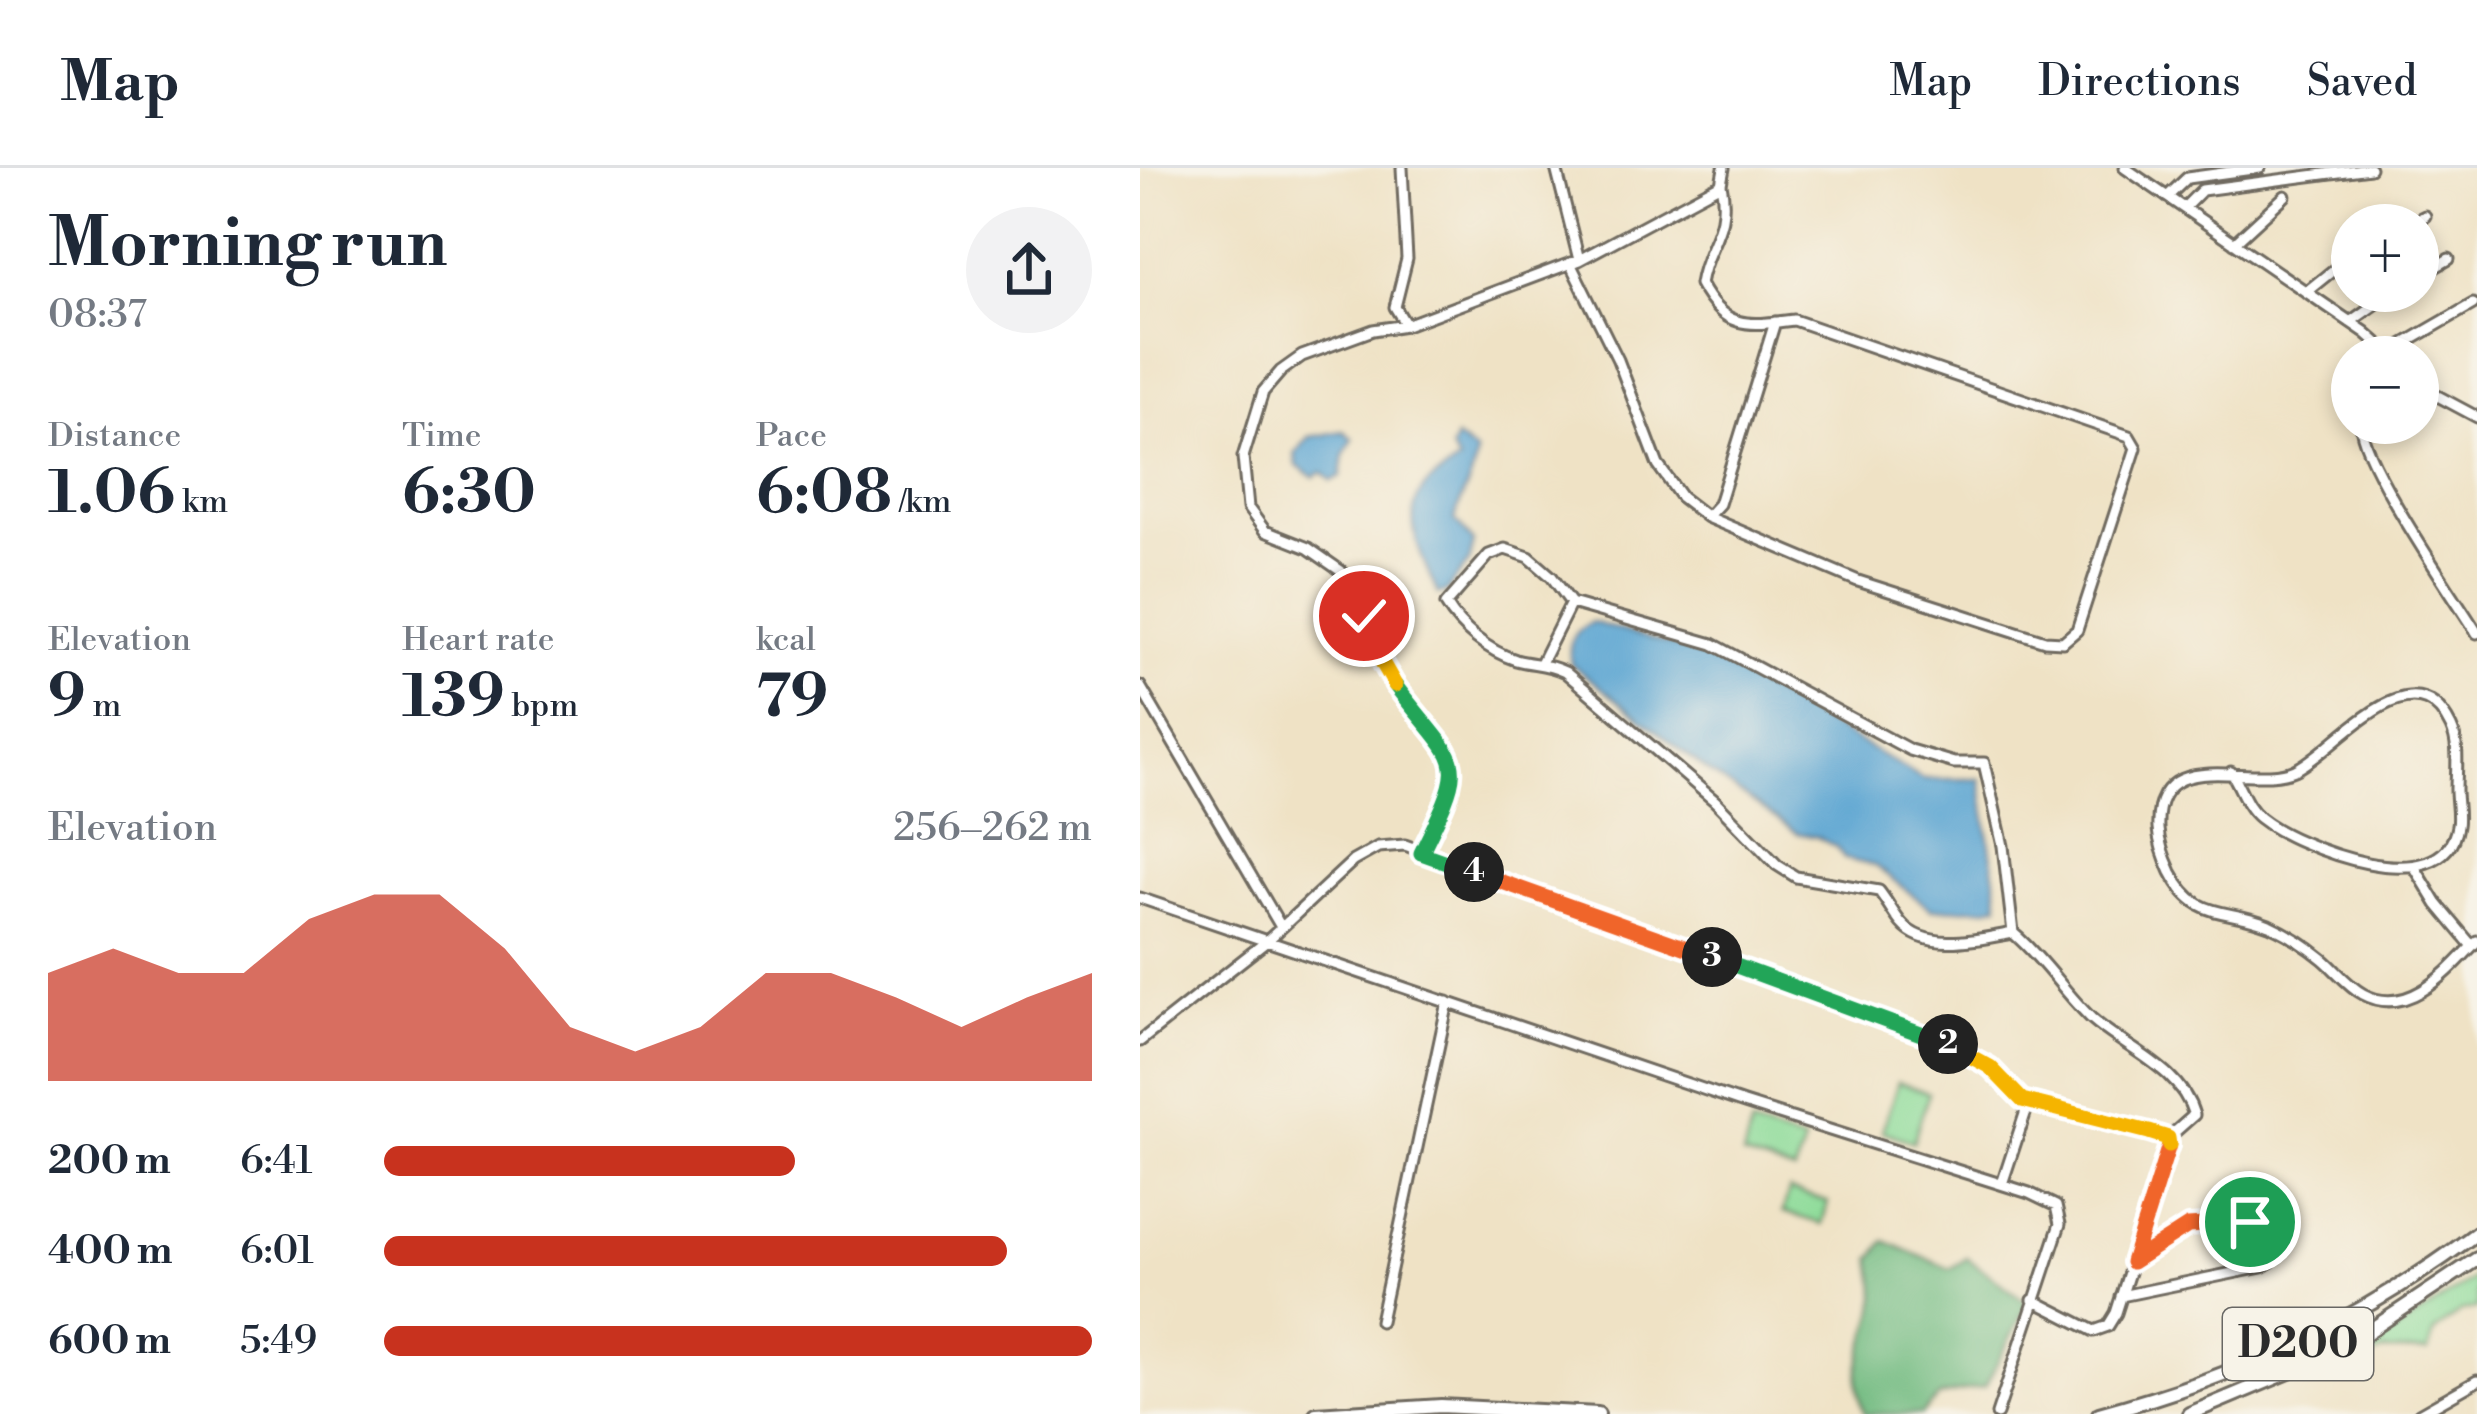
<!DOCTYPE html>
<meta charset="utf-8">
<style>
:root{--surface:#fff;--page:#f2f2f3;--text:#1f2937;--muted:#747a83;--line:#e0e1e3;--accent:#c8321e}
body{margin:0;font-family:"Libre Bodoni",serif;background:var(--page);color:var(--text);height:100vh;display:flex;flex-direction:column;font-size:45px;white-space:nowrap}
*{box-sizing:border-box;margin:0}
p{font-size:39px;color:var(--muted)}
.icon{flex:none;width:66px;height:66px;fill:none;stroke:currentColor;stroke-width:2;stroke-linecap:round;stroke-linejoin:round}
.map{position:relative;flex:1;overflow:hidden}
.details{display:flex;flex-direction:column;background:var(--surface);width:1140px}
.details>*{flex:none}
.controls{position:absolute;left:1191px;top:36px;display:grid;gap:24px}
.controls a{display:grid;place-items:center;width:108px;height:108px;border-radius:50%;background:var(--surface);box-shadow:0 6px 18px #0003;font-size:60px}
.pin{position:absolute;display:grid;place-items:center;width:102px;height:102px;color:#fff;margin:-51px;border:6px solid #fff;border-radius:50%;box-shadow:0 3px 12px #0007}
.km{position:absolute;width:60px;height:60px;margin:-30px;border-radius:50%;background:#222;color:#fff;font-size:33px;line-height:60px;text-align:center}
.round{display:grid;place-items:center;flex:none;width:126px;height:126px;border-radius:63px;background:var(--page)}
.overview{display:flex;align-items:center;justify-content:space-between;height:204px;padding:0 48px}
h1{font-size:66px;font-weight:700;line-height:90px}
.metrics{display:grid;grid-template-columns:repeat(3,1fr);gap:18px;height:204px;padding:12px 48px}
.metrics div{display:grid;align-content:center}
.metrics b{font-size:60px;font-weight:700}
.metrics small{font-size:33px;font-weight:400}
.metrics p{font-size:33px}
.chart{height:336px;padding:24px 48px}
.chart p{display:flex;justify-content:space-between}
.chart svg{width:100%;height:216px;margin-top:12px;fill:var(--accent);opacity:.7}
ul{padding:0 48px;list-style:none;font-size:39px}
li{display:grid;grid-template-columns:192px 144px 1fr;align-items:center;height:90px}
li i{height:30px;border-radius:15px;background:var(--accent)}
header{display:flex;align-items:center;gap:72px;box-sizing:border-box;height:168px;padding:0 60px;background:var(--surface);border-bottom:3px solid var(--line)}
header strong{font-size:57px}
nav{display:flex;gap:66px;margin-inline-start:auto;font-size:42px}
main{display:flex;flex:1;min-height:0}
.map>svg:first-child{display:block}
.green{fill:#8ddb99;stroke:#5c8362;stroke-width:3}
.forest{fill:#72bb81;stroke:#4e7356;stroke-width:3}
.water{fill:#5aa4d2;stroke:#42687e;stroke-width:3}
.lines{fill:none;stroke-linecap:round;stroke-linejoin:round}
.minor-casing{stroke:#706b61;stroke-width:15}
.highway-casing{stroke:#706b61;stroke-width:18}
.minor{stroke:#fff;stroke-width:9}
.highway{stroke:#fff;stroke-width:12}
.split-1-casing{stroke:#fff;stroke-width:24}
.split-2-casing{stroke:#fff;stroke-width:24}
.split-3-casing{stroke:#fff;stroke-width:24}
.split-4-casing{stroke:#fff;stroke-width:24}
.split-5-casing{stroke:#fff;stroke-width:24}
.split-6-casing{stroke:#fff;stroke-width:24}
.split-1{stroke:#f0652b;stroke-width:15}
.split-2{stroke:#f5b400;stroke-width:15}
.split-3{stroke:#22a559;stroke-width:15}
.split-4{stroke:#f0652b;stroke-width:15}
.split-5{stroke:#22a559;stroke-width:15}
.split-6{stroke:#f5b400;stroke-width:15}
.labels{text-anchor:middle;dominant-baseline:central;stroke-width:9;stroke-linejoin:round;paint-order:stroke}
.shield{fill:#f7f3e8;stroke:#686764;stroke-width:3}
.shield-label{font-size:42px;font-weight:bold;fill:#2b2b2b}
</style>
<header>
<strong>Map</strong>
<nav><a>Map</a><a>Directions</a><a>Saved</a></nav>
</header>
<main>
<section class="details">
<div class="overview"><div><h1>Morning run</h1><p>08:37</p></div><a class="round"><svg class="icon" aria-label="share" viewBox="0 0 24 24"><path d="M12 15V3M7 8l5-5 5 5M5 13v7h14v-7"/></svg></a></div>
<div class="metrics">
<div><p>Distance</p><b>1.06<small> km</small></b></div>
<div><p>Time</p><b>6:30</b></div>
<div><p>Pace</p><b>6:08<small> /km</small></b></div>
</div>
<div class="metrics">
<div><p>Elevation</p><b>9<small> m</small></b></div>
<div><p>Heart rate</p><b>139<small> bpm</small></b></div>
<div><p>kcal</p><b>79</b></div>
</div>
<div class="chart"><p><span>Elevation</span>256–262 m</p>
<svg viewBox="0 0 160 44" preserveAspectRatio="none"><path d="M0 44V22L10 17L20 22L30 22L40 11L50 6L60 6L70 17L80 33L90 38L100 33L110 22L120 22L130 27L140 33L150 27L160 22V44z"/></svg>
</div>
<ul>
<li><b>200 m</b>6:41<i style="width:58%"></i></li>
<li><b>400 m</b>6:01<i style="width:88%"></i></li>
<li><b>600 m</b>5:49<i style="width:100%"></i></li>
</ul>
</section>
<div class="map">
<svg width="1337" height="1246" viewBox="0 0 1337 1246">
<rect width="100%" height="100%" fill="#f7f3e8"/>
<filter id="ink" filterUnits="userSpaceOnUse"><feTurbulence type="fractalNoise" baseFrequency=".00833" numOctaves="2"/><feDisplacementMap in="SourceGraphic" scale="24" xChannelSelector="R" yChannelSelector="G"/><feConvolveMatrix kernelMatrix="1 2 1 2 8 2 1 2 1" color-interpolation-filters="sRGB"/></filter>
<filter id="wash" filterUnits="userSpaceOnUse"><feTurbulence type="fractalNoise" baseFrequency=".004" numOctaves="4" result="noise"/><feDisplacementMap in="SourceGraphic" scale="48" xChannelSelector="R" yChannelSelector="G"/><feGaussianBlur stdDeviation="2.7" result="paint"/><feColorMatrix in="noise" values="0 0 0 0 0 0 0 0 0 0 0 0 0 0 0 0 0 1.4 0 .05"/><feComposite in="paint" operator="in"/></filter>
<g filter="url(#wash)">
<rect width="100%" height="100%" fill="#efe2c5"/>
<path class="green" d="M758,914L789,925L773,974L742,963Z
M611,958L664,974L655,1004L603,988Z
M649,1022L688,1034L682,1056L643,1044Z
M1337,1108V1141L1321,1143L1294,1164L1288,1184L1244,1183L1179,1214L1180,1201L1229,1181Z"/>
<path class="forest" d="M745,1073L810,1101L827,1090L888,1135L845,1219L800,1228L781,1246H725C708,1201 727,1182 735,1140C738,1124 734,1106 732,1090Z"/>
<path class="water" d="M203,263L213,271L204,288L201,308L192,313L182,304L174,309L157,298L155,286L169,269Z
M316,270L336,285C335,311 320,326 315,352L334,374L329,394L306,424L298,426C284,394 257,347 287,317C296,308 309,301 319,294L311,281Z
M452,454L567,487L783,611H840L859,736L846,740L791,741L735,698L705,691L696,679L677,669L657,665L565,601L431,496C427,475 432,464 452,454Z"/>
</g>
<g filter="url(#ink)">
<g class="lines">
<g class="minor-casing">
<path id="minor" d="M262,0L267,91L255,139L266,157
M416,0L439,92
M985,0L1225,164L1253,189
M1027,29L1047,10L1120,0
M1044,40L1062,22L1230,0
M1267,57L1285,48
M1094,75L1145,28
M430,95L478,192L518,297L541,329L567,349L718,413L905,473L923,474L937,462L996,280L989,268L654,152C608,158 584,162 560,116C566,76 591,62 581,16
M1278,109L1309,91
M1166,124L1212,87
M1210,154L1254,123
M1248,185L1333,136
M1278,212L1294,226L1337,249
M1221,255C1218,289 1314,428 1337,465
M567,349L579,336L635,154
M402,493L431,435
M0,518L141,759
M1091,604C1101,619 1105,638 1120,650C1156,679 1304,738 1317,658C1319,647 1316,634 1316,622C1316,602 1320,578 1311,559C1272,478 1195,584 1155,602C1112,621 1014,574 1018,661C1019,676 1025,691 1031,704C1057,754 1085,739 1129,757C1149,766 1166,777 1183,791C1196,802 1208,818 1223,826C1269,851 1309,802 1337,773
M281,685L312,623V590L255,518L235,482L214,422L201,403L168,380L125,363L108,340L103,289L123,224L141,203L162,188L233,162L266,157L439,92L581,16L584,0
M1274,698L1297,736L1332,778
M0,730L604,935L889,1025L916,1038L920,1056L857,1246
M873,765C840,771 786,785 761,755C753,745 747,733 739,723L656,709L637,697L575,633L425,504C406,495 394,497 376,492C348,483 321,461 306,436L349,387L365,381L389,389L412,409L431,435L573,476L770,582L814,595H844L863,678L873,765C903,790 923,823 951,850C985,881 1040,899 1054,947L1028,970
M0,873L127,773L213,693L238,679L265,677L817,880C844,895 874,912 886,943L862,1016
M882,932L1009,964L1028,970L1030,976L976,1145L968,1158L954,1163L893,1132
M981,1128L1122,1099L1130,1094L1127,1055L1048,1058L993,1093
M240,1153L308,834
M1279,1246L1337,1213"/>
</g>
<g class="highway-casing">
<path id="highway" d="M176,1246L301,1238L458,1246
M959,1246C1101,1208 1219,1153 1337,1065
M1049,1246L1199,1183L1337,1091"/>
</g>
<use href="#minor" class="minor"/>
<use href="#highway" class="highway"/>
</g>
</g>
<g class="lines" filter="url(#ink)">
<g class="split-1-casing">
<path id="split-1" d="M1029,977L992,1094L1048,1058L1110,1054"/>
</g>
<g class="split-2-casing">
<path id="split-2" d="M808,876L850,899L882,932L1009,964L1028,970L1029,977"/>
</g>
<g class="split-3-casing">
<path id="split-3" d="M572,789L808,876"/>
</g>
<g class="split-4-casing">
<path id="split-4" d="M334,704L572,789"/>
</g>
<g class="split-5-casing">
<path id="split-5" d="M255,517C319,602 332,582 281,685L334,704"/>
</g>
<g class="split-6-casing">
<path id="split-6" d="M224,448L235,482L255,517"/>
</g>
<use href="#split-1" class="split-1"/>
<use href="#split-2" class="split-2"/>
<use href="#split-3" class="split-3"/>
<use href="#split-4" class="split-4"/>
<use href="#split-5" class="split-5"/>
<use href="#split-6" class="split-6"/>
</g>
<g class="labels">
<rect class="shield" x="1083" y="1140" width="150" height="72" rx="9"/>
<g class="shield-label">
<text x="1158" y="1176">D200</text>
</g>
</g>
</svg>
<div class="controls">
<a>+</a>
<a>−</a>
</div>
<div class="pin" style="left:1110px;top:1054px;background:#1e9e55"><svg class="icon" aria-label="arrive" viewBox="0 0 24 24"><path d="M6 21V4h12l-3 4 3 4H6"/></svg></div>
<div class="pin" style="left:224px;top:448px;background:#d93025"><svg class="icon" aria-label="check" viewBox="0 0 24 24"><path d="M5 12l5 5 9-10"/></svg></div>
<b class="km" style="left:808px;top:876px">2</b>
<b class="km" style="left:572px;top:789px">3</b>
<b class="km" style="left:334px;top:704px">4</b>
</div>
</main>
